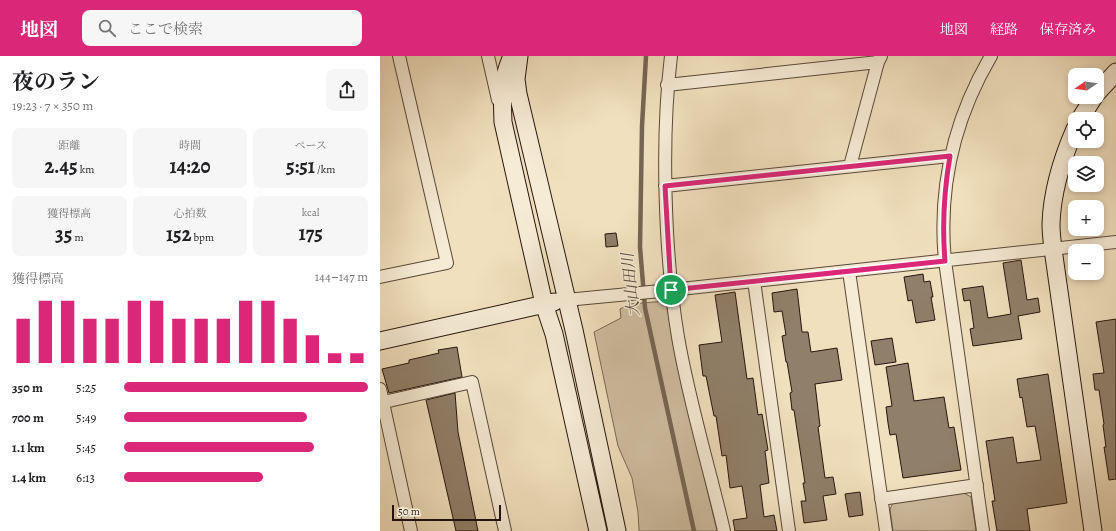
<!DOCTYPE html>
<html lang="ja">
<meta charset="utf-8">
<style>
:root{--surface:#fff;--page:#f6f6f6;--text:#202124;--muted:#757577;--accent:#db2777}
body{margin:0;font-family:Alegreya,"Noto Serif JP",serif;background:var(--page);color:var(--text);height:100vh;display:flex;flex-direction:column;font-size:15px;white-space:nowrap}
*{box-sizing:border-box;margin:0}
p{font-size:13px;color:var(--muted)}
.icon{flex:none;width:22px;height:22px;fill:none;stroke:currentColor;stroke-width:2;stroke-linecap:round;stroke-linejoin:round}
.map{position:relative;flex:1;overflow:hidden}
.side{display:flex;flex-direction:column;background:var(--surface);width:380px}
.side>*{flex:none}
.needle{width:26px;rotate:257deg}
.buttons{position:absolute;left:688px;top:12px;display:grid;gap:8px}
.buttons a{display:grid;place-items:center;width:36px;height:36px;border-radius:8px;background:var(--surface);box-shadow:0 2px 6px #0003;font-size:20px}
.scale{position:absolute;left:12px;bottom:10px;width:109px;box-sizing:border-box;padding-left:4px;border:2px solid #26150d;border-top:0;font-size:11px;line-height:14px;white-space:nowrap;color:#26150d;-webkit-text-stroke:3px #f6ebd5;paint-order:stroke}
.pin{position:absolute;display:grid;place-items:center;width:34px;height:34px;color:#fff;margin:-17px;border:2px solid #fff;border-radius:50%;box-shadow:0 1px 4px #0007}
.round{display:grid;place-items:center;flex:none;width:42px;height:42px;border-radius:8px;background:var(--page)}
.overview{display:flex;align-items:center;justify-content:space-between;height:68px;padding:0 12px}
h1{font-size:22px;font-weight:700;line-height:30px}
.stats{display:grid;grid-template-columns:repeat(3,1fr);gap:6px;height:68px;padding:4px 12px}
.stats div{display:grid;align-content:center;border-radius:8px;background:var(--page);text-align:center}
.stats b{font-size:20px;font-weight:700}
.stats small{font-size:11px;font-weight:400}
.stats p{font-size:11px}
.chart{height:112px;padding:8px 12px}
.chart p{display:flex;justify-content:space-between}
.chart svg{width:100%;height:72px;margin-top:4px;stroke:var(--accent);stroke-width:6}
ul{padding:0 12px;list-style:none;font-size:13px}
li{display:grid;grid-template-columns:64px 48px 1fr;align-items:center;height:30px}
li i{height:10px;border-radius:5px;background:var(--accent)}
header{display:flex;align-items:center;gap:24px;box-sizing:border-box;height:56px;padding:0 20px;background:var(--accent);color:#fff}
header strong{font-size:19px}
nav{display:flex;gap:22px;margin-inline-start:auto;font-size:14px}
.search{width:280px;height:36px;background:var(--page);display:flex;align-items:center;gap:10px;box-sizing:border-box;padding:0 14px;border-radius:8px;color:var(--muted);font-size:15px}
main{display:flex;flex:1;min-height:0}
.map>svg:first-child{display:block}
.green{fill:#cebda0;stroke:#7a6956}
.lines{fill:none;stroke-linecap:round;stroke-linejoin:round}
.stream{stroke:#766553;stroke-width:4.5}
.building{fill:#907f69;stroke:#26150d}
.street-casing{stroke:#594839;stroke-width:14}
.secondary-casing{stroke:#26150d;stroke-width:19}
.street{stroke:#f6ebd5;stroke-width:12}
.secondary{stroke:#f6ebd5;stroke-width:17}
.route-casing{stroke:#fff;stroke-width:8}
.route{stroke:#db2777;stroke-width:5}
.labels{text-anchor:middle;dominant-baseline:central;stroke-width:3;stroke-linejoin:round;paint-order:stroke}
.water-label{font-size:16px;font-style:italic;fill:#5c4b3c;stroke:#f6ebd5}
</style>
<header>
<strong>地図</strong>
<div class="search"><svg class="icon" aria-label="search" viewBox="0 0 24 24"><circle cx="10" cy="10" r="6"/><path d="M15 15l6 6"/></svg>ここで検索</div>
<nav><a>地図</a><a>経路</a><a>保存済み</a></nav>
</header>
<main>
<section class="side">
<div class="overview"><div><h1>夜のラン</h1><p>19:23 · 7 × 350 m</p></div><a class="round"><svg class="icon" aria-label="share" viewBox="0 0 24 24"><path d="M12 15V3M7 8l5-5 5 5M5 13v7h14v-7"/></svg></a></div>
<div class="stats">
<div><p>距離</p><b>2.45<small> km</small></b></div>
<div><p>時間</p><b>14:20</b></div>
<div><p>ペース</p><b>5:51<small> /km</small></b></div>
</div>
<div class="stats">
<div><p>獲得標高</p><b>35<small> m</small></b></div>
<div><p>心拍数</p><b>152<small> bpm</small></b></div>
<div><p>kcal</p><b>175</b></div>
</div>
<div class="chart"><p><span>獲得標高</span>144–147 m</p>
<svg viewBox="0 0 160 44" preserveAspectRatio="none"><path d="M5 44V17M15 44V6M25 44V6M35 44V17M45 44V17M55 44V6M65 44V6M75 44V17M85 44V17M95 44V17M105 44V6M115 44V6M125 44V17M135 44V27M145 44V38M155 44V38"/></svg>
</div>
<ul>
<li><b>350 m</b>5:25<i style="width:100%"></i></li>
<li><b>700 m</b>5:49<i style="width:75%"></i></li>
<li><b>1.1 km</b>5:45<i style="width:78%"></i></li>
<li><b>1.4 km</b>6:13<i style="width:57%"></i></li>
</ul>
</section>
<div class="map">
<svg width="736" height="475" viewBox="0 0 736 475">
<rect width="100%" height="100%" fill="#f1e0be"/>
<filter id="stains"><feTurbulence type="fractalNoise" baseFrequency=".005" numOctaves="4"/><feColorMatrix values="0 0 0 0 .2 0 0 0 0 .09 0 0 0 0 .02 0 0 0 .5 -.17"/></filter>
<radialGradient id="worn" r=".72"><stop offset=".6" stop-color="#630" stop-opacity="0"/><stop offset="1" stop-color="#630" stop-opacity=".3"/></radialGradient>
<path class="green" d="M286,245L297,308L337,475H259L258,456L252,422L238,390L214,276L241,262L240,253L250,248Z
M584,437L591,441L596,475H513L510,453L513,447Z"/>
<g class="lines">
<path class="stream" d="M266,0L262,70L260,191L265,252L314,475"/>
</g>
<path class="building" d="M236,177L238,190L226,191L225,178Z
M641,204L647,244L658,242L660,256L638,260L642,283L593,290L590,273L594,272L590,244L584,245L582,233L603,230L608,262L631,258L623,207Z
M543,218L544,226L550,225L553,241H551L555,264L536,267L532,244L528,245L524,221Z
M417,233L422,276H428L431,296L457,292L462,324L435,328L440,370L438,371L445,422L453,421L456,438L443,440L447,464L424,467L421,445H426L423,427H425L414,354H412L410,337L412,336L407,306H406L402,280L406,279L402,255L394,256L392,237Z
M355,236L367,323L373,322L378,359L382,358L388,394L385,395L389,427L380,429L384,461L394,459L397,475H355L353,464L367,462L362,430L350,432L346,399L342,400L336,360H334L326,320H323L319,289L342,286L335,239Z
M736,263V423L729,424L724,391H726L723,369L724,368L719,334H715L713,318L724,317L716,266Z
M512,282L516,306L495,309L491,285Z
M77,291L82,321L9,337L2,313L29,307V304L59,297L58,294Z
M528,307L534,345L564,341L569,372L574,371L581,414L523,422L516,378L510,379L508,367L506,351L512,350L506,311Z
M668,318L687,447L647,453L650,475H617L612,445H615L606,385L633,381L637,407L661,404L655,370L647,371L642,341L640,342L637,323Z
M75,337L78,376L98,475H76L46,344Z
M480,436L483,459L469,461L465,438Z"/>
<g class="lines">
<g class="street-casing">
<path id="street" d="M108,0L118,44
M291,0C284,58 284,117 287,175C289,211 292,246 298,281C309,346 329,410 344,475
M287,29L498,6
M470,110L498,6L501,0
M285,130L570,100
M469,215L506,475
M0,221L67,207L19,0
M374,225L409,475
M186,244L291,234L736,186
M0,333L31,475
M0,347L92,326L125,475
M501,443L597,429
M603,475L565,205C558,132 574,63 611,0"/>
</g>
<g class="secondary-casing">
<path id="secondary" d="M132,0C121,25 122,40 123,66L164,248L174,278L218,475
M139,0L136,23L138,38L194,274L237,475
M717,37L736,16
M700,63L714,41
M695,73C682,103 672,135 671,168C671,177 672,185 673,193L713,475
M0,285L174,246"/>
</g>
<use href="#street" class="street"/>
<use href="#secondary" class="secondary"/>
</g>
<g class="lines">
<g class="route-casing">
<path id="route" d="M570,100C564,135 562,169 565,205L291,234L285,130Z"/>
</g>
<use href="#route" class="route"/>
</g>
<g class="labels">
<g class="water-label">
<text transform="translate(251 229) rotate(-96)">大山田川</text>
</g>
</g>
<rect width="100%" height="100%" filter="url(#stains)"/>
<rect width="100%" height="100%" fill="url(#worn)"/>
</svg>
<div class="buttons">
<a><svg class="needle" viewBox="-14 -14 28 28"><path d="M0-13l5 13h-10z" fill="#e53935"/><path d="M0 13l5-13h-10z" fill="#757577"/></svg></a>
<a><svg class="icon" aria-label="locate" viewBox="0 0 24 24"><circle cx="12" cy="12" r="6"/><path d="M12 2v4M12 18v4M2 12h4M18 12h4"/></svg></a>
<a><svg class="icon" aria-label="layers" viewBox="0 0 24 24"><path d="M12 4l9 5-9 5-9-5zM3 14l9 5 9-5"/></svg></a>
<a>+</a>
<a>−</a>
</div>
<div class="scale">50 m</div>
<div class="pin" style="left:291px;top:234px;background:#1e9e55"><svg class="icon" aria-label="arrive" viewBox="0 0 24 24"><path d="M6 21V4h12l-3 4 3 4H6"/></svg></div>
</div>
</main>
